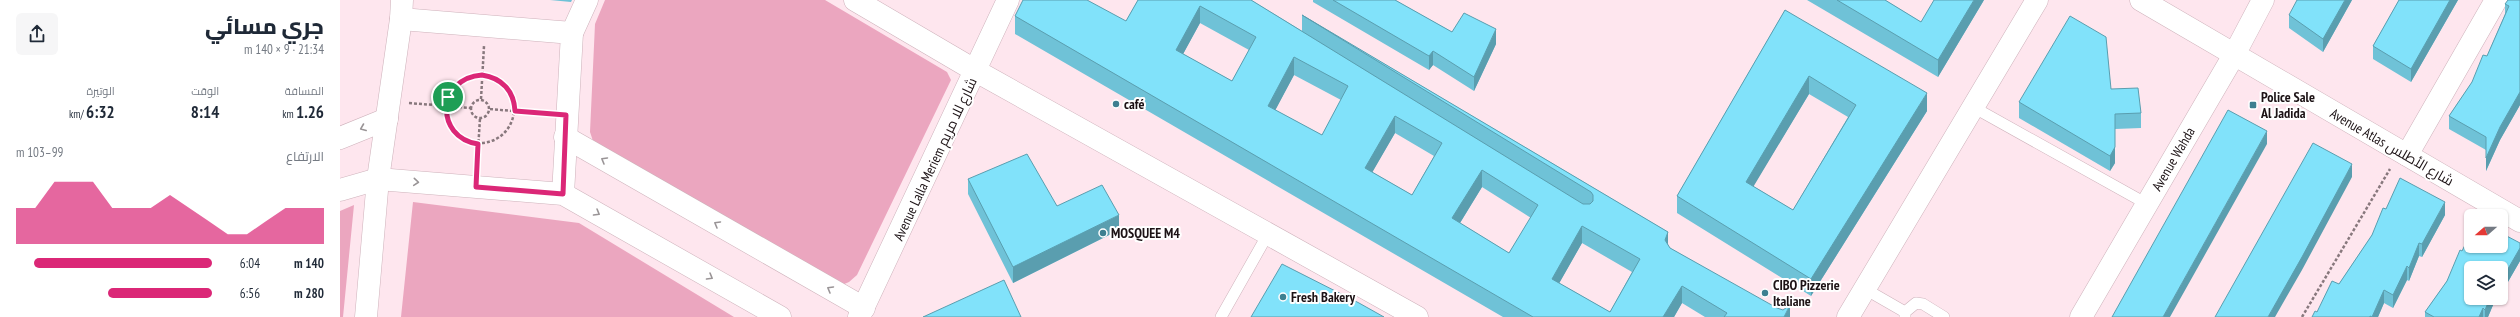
<!DOCTYPE html>
<html lang="ar">
<meta charset="utf-8">
<style>
:root{--surface:#fff;--page:#f6f6f7;--text:#1f2937;--muted:#747a83;--accent:#db2777}
body{margin:0;font-family:"PT Sans Narrow",Cairo,sans-serif;background:var(--page);color:var(--text);direction:rtl;height:100vh;display:flex;flex-direction:column;font-size:15px;white-space:nowrap}
*{box-sizing:border-box;margin:0}
p{font-size:13px;color:var(--muted)}
.icon{flex:none;width:22px;height:22px;fill:none;stroke:currentColor;stroke-width:2;stroke-linecap:round;stroke-linejoin:round}
.map{position:relative;flex:1;overflow:hidden;direction:ltr}
.sheet{display:flex;flex-direction:column;background:var(--surface);width:340px}
.sheet>*{flex:none}
.needle{width:26px;rotate:250deg}
.buttons{position:absolute;left:2124px;top:209px;display:grid;gap:8px}
.buttons a{display:grid;place-items:center;width:44px;height:44px;border-radius:6px;background:var(--surface);box-shadow:0 1px 3px #0004;font-size:20px}
.pin{position:absolute;display:grid;place-items:center;width:34px;height:34px;color:#fff;margin:-17px;border:2px solid #fff;border-radius:50%;box-shadow:0 1px 4px #0007}
.round{display:grid;place-items:center;flex:none;width:42px;height:42px;border-radius:6px;background:var(--page)}
.overview{display:flex;align-items:center;justify-content:space-between;height:68px;padding:0 16px}
h1{font-size:22px;font-weight:800;line-height:30px}
.metrics{display:grid;grid-template-columns:repeat(3,1fr);gap:6px;height:68px;padding:4px 16px}
.metrics div{display:grid;align-content:center}
.metrics b{font-size:17px;font-weight:800}
.metrics small{font-size:11px;font-weight:400}
.metrics p{font-size:11px}
.chart{height:112px;padding:8px 16px}
.chart p{display:flex;justify-content:space-between}
.chart svg{width:100%;height:72px;margin-top:4px;fill:var(--accent);opacity:.7}
ul{padding:0 16px;list-style:none;font-size:13px}
li{display:grid;grid-template-columns:64px 48px 1fr;align-items:center;height:30px}
li i{height:10px;border-radius:5px;background:var(--accent)}
main{display:flex;flex:1;min-height:0}
.map>svg:first-child{display:block}
.green{fill:#eba6bf}
.lines{fill:none;stroke-linecap:round;stroke-linejoin:round}
.service-casing{stroke:#ceb2bb;stroke-width:12}
.minor-casing{stroke:#ceb2bb;stroke-width:23}
.path{stroke:#88787d;stroke-width:2.5;stroke-dasharray:3 2;stroke-linecap:butt}
.service{stroke:#fff;stroke-width:11}
.minor{stroke:#fff;stroke-width:22}
.wall{fill:#6fc2d7;fill-rule:evenodd}
.shaded-wall{fill:#5a9eaf}
.building{fill:#81e2fa;stroke:#5a9eaf;fill-rule:evenodd}
.oneway{stroke:#999496}
.route-casing{stroke:#fff;stroke-width:8}
.route{stroke:#db2777;stroke-width:5}
.poi-dot{fill:#3d7f90;stroke:#fff;stroke-width:1.5}
.labels{text-anchor:middle;dominant-baseline:central;stroke-width:4;stroke-linejoin:round;paint-order:stroke}
.poi-label{font-size:14px;font-weight:bold;fill:#1c1215;stroke:#fff;text-anchor:start}
.street-label{font-size:14px;fill:#1c1215;stroke:#fff}
</style>
<main>
<div class="map">
<svg width="2180" height="317" viewBox="0 0 2180 317">
<rect width="100%" height="100%" fill="#fee6ee"/>
<path class="green" d="M265,0H485L607,72L611,80L517,275L509,282L502,285L253,141L250,132L255,24Z
M73,202L239,223L394,317H61Z
M14,205L3,317H0V211Z"/>
<g class="lines">
<g class="service-casing">
<path id="service" d="M1633,107L1807,204
M1525,289L1565,312
M881,317L928,234
M1565,317V312L1576,303L1583,304L1604,317"/>
</g>
<g class="minor-casing">
<g id="minor">
<path d="M515,0L636,71L1077,317"/>
<path d="M1801,0L2180,221"/>
<path d="M61,19L232,33L223,194"/>
<path d="M232,33L247,0"/>
<path d="M225,137L524,308"/>
<path d="M0,138L47,119"/>
<path d="M2067,155L2156,0"/>
<path d="M0,190L38,179L223,194L440,317"/>
<path d="M26,317L38,179L61,19L62,0"/>
<path d="M519,317L668,0"/>
<path d="M1508,317L1697,0"/>
<path id="s1" d="M1741,317L1894,55L1923,0"/>
</g>
</g>
<path class="path" d="M106 109a34 34 0 1 1 68 0a34 34 0 1 1-68 0Z
M141,99L144,46
M131 109a9 9 0 1 1 18 0a9 9 0 1 1-18 0Z
M69,103L131,108
M150,109L207,114
M137,167L140,118
M1962,317L2050,169"/>
<use href="#service" class="service"/>
<use href="#minor" class="minor"/>
</g>
<path class="wall" d="M210,0H232L231,2Z
M798,0H911L962,31V15L1328,232V246L1330,248L1450,317H1365L1342,303L1334,317H1163L675,34V16L786,21ZM860,23L909,50L892,81L843,54ZM954,75L1001,100L982,135L935,110ZM1055,133L1094,156L1072,195L1032,172ZM1142,187L1191,218L1169,253L1120,223ZM1242,243L1292,272L1270,312L1219,283Z
M973,0H1055L1112,32L1156,44L1134,91L1093,65L1089,70L973,2Z
M1467,0H1545L1581,22L1644,0L1598,77Z
M2012,0L1983,52L1949,28V15Z
M2059,0H2118L2071,82L2033,59V46Z
M2180,0V105L2160,140L2146,171V150L2109,129V116L2132,82L2147,56L2165,14V4Z
M1445,10L1587,111L1471,296L1337,213V196ZM1469,94L1508,117L1453,210L1413,186Z
M1771,89L1801,113V128L1775,129V163L1770,171L1679,118V102Z
M628,179L717,206L779,230L673,283L628,194Z
M2046,209L2105,215L2082,257L2079,256L2069,281L2067,280L2053,308L2044,303L2038,317H1972L1977,312L1999,284L2032,235Z
M2180,243V261L2161,294V268L2131,298H2156L2148,317H2085V312L2107,281L2122,251Z"/>
<path class="shaded-wall" d="M1634,0H1644L1598,77V60Z
M2005,0H2012L1983,52V39Z
M2110,0H2118L2071,82V69Z
M860,6V23L836,67V50Z
M1156,29V44L1134,91V77Z
M1093,51V65L1089,70V56Z
M954,57V75L928,124V106Z
M1469,76V94L1406,199V182Z
M2180,92V105L2160,140L2146,171V158L2160,127Z
M1587,93V111L1471,296V279Z
M1055,116V133L1025,185V168Z
M1927,131V144L1830,317H1823Z
M1775,147V163L1770,171V156Z
M2012,164V177L1962,270L1935,317H1928Z
M1142,170V187L1112,236V218Z
M2105,202V215L2082,257V244Z
M779,215V230L673,283V267Z
M1242,226V243L1212,296V279Z
M1328,232V250L1325,240Z
M2079,243V256L2069,281V268Z
M2180,248V261L2161,294V281Z
M2067,266V280L2053,308V295Z
M1342,286V303L1334,317H1323Z
M2044,290V303L2038,317H2032Z
M2150,298H2156L2148,317H2145V310Z
M1450,305V317H1444Z
M2143,308V317H2139Z"/>
<path class="building" d="M683,0H747L786,21L798,0H911L1243,204H1250L1253,201V195L1251,192L962,15L1328,232L1325,240L1330,248L1437,308L1443,310L1450,305L1444,317H1384L1387,313L1342,286L1323,317H1193L675,16ZM860,6L916,37L892,81L836,50ZM954,57L1008,86L982,135L928,106ZM1055,116L1102,143L1072,195L1025,168ZM1142,170L1198,205L1169,253L1112,218ZM1242,226L1300,259L1270,312L1212,279Z
M993,0H1055L1112,32L1124,13L1156,29L1134,77L1093,51L1089,56Z
M1497,0H1545L1581,22L1594,0H1634L1598,60Z
M1957,0H2005L1983,39L1949,15Z
M2059,0H2110L2071,69L2033,46Z
M2168,0H2180V92L2160,127L2146,158V137L2109,116L2132,82L2143,55L2147,56L2169,6L2165,4Z
M1445,10L1587,93L1471,279L1337,196ZM1469,76L1516,105L1453,210L1406,182Z
M1730,16L1766,37L1771,89L1798,88L1801,113L1775,114V147L1770,156L1679,102Z
M1888,110L1927,131L1823,317H1772Z
M1973,143L2012,164L1962,257L1928,317H1875Z
M687,154L717,206L762,185L779,215L673,267L628,179Z
M2060,178L2105,202L2082,244L2079,243L2069,268L2067,266L2053,295L2044,290L2032,317L2030,316V317H1972L1975,311L1977,312L1992,281L1999,284L2032,235L2043,208L2046,209Z
M2131,233V246H2161V233L2180,243V248L2161,281V268H2131V298H2150L2145,310L2143,308L2139,317H2094L2085,312L2107,281L2120,250L2122,251Z
M942,264L1019,303L1044,317H911Z
M664,280L681,317H583Z"/>
<defs><path id="oneway-chevron" d="M-2-3.5L2.5 0L-2 3.5" fill="none" stroke-width="1.6" stroke-linecap="round" stroke-linejoin="round"/></defs>
<g class="oneway">
<use href="#oneway-chevron" transform="translate(23 128) rotate(158)"/>
<use href="#oneway-chevron" transform="translate(264 160) rotate(-150)"/>
<use href="#oneway-chevron" transform="translate(76 182) rotate(5)"/>
<use href="#oneway-chevron" transform="translate(257 213) rotate(30)"/>
<use href="#oneway-chevron" transform="translate(377 224) rotate(-150)"/>
<use href="#oneway-chevron" transform="translate(370 277) rotate(30)"/>
<use href="#oneway-chevron" transform="translate(490 289) rotate(-150)"/>
</g>
<g class="lines">
<g class="route-casing">
<path id="route" d="M142,75C162,78 174,91 175,111L226,115L223,194L136,187L138,144C94,137 97,78 142,75Z"/>
</g>
<use href="#route" class="route"/>
</g>
<g class="poi-dot">
<circle cx="776" cy="104" r="4"/>
<rect x="1909" y="101" width="8" height="8" rx="2"/>
<circle cx="763" cy="233" r="4"/>
<circle cx="1425" cy="293" r="4"/>
<circle cx="943" cy="297" r="4"/>
</g>
<g class="labels">
<g class="poi-label">
<text x="1921" y="97">Police Sale<tspan x="1921" dy="16">Al Jadida</tspan></text>
<text x="784" y="104">café</text>
<text x="771" y="233">MOSQUEE M4</text>
<text x="1433" y="285">CIBO Pizzerie<tspan x="1433" dy="16">Italiane</tspan></text>
<text x="951" y="297">Fresh Bakery</text>
</g>
<g class="street-label">
<text transform="translate(2052 147) rotate(30)">Avenue Atlas شارع الأطلس</text>
<text transform="translate(595 159) rotate(-65)">Avenue Lalla Meriem شارع للا مريم</text>
<text stroke="none"><textPath href="#s1" startOffset="183">Avenue Wahda</textPath></text>
</g>
</g>
</svg>
<div class="buttons">
<a><svg class="needle" viewBox="-14 -14 28 28"><path d="M0-13l5 13h-10z" fill="#e53935"/><path d="M0 13l5-13h-10z" fill="#747a83"/></svg></a>
<a><svg class="icon" aria-label="layers" viewBox="0 0 24 24"><path d="M12 4l9 5-9 5-9-5zM3 14l9 5 9-5"/></svg></a>
</div>
<div class="pin" style="left:108px;top:97px;background:#1e9e55"><svg class="icon" aria-label="arrive" viewBox="0 0 24 24"><path d="M6 21V4h12l-3 4 3 4H6"/></svg></div>
</div>
<section class="sheet">
<div class="overview"><div><h1>جري مسائي</h1><p>21:34 · 9 × 140 m</p></div><a class="round"><svg class="icon" aria-label="share" viewBox="0 0 24 24"><path d="M12 15V3M7 8l5-5 5 5M5 13v7h14v-7"/></svg></a></div>
<div class="metrics">
<div><p>المسافة</p><b>1.26<small> km</small></b></div>
<div><p>الوقت</p><b>8:14</b></div>
<div><p>الوتيرة</p><b>6:32<small> /km</small></b></div>
</div>
<div class="chart"><p><span>الارتفاع</span>99–103 m</p>
<svg viewBox="0 0 160 44" preserveAspectRatio="none"><path d="M0 44V22L10 22L20 6L30 6L40 6L50 22L60 22L70 22L80 14L90 22L100 30L110 38L120 38L130 30L140 22L150 22L160 22V44z"/></svg>
</div>
<ul>
<li><b>140 m</b>6:04<i style="width:91%"></i></li>
<li><b>280 m</b>6:56<i style="width:53%"></i></li>
</ul>
</section>
</main>
